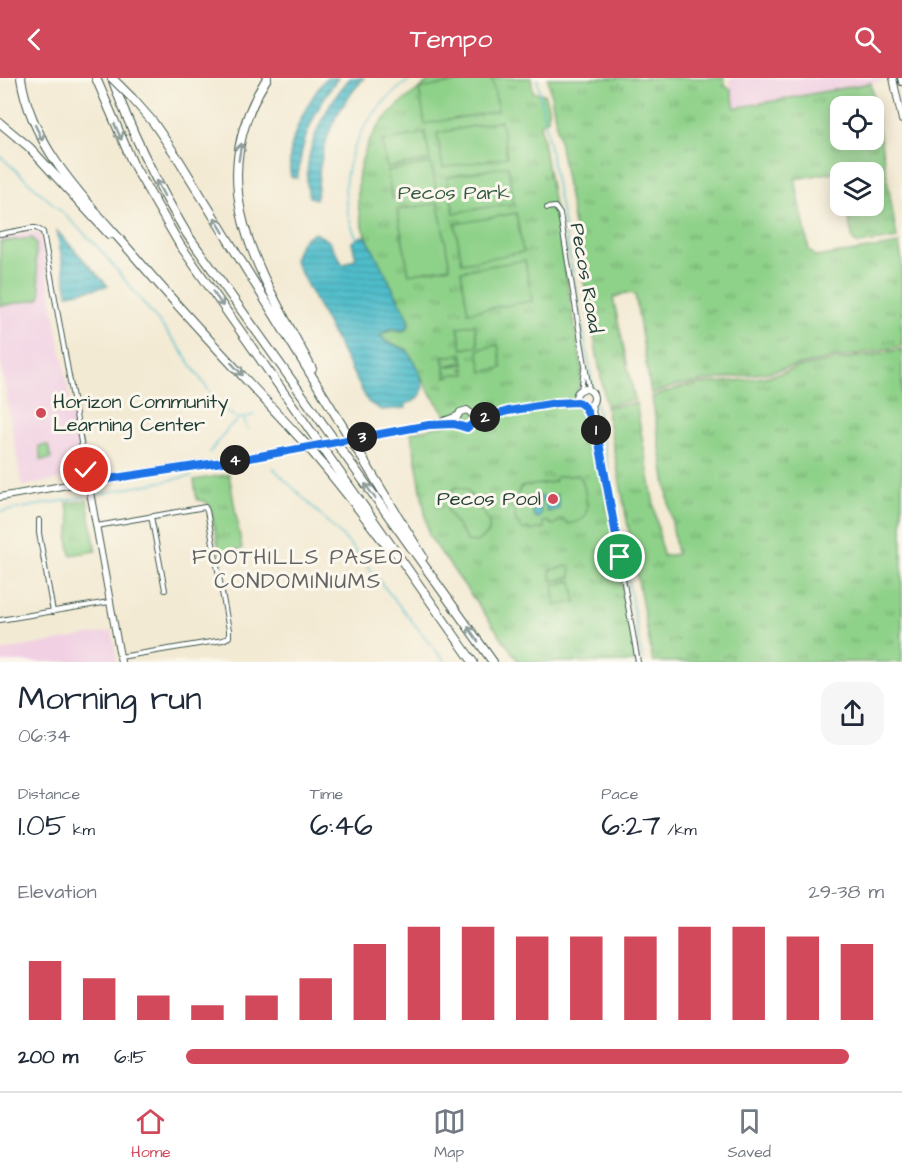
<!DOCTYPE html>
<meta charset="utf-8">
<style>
:root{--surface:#fff;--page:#f6f6f7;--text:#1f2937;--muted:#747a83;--line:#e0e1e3;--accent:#d1495b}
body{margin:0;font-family:"Architects Daughter",sans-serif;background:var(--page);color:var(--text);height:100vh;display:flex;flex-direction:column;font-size:22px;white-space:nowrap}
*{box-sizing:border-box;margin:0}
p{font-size:20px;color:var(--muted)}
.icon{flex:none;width:33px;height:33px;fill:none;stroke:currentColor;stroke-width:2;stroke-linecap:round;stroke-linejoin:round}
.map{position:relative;height:584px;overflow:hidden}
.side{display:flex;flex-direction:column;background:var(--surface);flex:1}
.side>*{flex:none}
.fabs{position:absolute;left:830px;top:18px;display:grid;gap:12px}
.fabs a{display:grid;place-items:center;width:54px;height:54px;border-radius:12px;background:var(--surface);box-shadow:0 3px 15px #0003;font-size:30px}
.pin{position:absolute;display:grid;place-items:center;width:51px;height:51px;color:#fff;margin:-26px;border:3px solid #fff;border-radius:50%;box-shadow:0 2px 6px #0007}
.km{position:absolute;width:30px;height:30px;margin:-15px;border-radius:50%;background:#222;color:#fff;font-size:16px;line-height:30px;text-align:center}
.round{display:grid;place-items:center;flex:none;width:63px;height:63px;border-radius:18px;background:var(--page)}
.overview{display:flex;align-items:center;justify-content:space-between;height:102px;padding:0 18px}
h1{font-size:33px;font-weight:600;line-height:45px}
.stats{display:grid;grid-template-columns:repeat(3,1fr);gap:9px;height:102px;padding:6px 18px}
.stats div{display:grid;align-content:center}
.stats b{font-size:30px;font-weight:600}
.stats small{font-size:16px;font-weight:400}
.stats p{font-size:16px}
.chart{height:168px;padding:12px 18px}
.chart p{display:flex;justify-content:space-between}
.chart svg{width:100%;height:108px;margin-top:6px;stroke:var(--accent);stroke-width:6}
ul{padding:0 18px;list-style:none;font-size:20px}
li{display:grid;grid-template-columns:96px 72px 1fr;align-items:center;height:45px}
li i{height:15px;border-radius:8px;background:var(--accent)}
header{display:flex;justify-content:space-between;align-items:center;height:78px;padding:0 18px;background:var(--accent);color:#fff;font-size:27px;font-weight:600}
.menu{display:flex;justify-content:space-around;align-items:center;height:84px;border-top:2px solid var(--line);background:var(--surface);font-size:16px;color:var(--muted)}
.menu a{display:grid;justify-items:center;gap:3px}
.menu .active{color:var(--accent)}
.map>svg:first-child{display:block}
.built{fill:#f1d0e3}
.grass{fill:url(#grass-tufts);stroke:#56875e;stroke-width:1.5;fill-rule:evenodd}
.garden{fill:#8ed189;stroke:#56875e;stroke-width:1.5}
.water{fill:url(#water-rules);stroke:#387d80;stroke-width:1.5}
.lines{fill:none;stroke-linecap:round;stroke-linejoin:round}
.stream{stroke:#50bdcb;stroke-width:1.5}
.street-casing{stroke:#3f574c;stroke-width:6}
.secondary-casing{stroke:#3f574c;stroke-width:8}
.highway-casing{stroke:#3f574c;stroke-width:10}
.street{stroke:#fff;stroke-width:4}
.secondary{stroke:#fff;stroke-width:6}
.highway{stroke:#fff;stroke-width:8}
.secondary-bridge-casing{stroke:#3f574c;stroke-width:8;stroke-linecap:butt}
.highway-bridge-casing{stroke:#3f574c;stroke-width:10;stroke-linecap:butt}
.secondary-bridge{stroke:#fff;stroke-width:6}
.highway-bridge{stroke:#fff;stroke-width:8}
.oneway{stroke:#8f9e9a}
.route-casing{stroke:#fff;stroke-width:12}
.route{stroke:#1a73e8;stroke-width:8}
.poi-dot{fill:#d1495b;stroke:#fbf7ec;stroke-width:2}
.labels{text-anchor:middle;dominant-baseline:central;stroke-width:6;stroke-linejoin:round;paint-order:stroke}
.park-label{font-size:20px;fill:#355b45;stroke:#fbf7ec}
.street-label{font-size:20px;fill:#1f3d34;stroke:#fbf7ec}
.poi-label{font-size:20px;fill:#1f3d34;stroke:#fbf7ec;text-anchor:start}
.neighbourhood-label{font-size:21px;letter-spacing:1.5px;fill:#636565;stroke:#fbf7ec}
</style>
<header><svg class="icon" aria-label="back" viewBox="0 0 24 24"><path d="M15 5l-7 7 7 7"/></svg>Tempo<svg class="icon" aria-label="search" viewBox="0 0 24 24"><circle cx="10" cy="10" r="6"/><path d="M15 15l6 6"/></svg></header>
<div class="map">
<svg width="902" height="584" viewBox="0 0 902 584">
<defs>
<pattern id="grass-tufts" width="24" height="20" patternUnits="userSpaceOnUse" patternTransform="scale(1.5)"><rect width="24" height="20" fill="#8ed189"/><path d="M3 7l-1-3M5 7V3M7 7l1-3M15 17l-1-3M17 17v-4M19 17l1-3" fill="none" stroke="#73ab71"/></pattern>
<pattern id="water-rules" width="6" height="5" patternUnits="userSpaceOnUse" patternTransform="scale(1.5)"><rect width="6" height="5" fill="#50bdcb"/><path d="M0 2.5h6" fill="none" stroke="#429ba6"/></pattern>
</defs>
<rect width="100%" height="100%" fill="#fbf7ec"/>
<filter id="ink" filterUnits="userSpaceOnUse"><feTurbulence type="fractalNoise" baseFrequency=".0167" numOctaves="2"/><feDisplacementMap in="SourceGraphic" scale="12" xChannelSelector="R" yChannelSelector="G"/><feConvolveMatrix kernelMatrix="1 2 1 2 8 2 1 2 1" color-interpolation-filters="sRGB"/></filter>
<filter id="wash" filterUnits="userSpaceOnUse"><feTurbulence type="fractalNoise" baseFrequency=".008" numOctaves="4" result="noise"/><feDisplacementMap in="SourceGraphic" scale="24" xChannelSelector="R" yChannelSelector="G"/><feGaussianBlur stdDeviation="1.35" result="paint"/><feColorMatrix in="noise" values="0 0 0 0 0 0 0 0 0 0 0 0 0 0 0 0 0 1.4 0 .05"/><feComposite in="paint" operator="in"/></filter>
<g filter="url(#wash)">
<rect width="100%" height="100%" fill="#f3ead3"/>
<path class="built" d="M729,0H882L883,3L735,30Z
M35,154L40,157L83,392L79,398L22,408L0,281V160Z
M112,553L117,584H0V573Z"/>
<path class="grass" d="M434,0H531L533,14L544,16L548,28V41L540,46L582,289L580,309L577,312L580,329L586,333L593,350L636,584H519L429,458L411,354L447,347L445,336L430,315L407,271L386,264L380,257L392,252L399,254L408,251L410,242C395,214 378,186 366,157C358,140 357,121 358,103C363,52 395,27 434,0Z
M548,0H724L725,7L731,11L735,30L871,5L897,160L858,166L853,162L846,128H873V94H840V97L839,93L795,101L809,172L816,179L899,166L902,183V268L794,288L770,294L678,307L651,316L635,216L625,215L613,220L635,322L606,327ZM840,28H873V62H840Z
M902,271V584H653L606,329L636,325L663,478L677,476L652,319C665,314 679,309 693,307C726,303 764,303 795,290Z
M229,396L242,471L220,476L210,428L205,423L197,422L194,402Z
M87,422L96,473L71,477L68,461L71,445L67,425Z"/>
<path class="garden" d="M480,0H492L498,33L425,46L419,11Z
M501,43L507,79L443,90L437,55Z
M425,55L430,82L387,90L382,63Z
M431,85L436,112L392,120L387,93Z
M508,88L514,125L454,135L447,99Z
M438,125L450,189L409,196L397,132Z
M516,135L523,174L462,185L455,146Z
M32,160L36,166V183L41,217L39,221L0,228V164Z
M525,182L532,223L468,234L461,193Z
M475,246L478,268L462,271L458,249Z
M498,267L502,290L482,294L478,271Z
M462,275L463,278L460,279L463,280L464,284L444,288L443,284L445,283L443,282L442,278H453Z
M464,286L465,290L462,291L465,292L466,296H454L446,299L445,295L447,294L445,293L444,289Z
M48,367L51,381L41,382L39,368Z
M578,397C583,402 584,407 585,414C588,432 591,442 569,446L562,441L553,447L546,443L543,444L544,450L529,453L528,450L525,452L520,450L519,445H516L514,429L520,428L518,415L521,409L554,404L556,399Z
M457,409L467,412L489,443V455L476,464L467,463L447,432L452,412Z
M570,488L571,499L552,503L550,492Z
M572,503L576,524L556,527L553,507Z"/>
<path class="water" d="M326,0H338C321,22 309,46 302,72C300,81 300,91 297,100L291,99C284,65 306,26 326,0Z
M350,0H364C339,28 327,51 320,88C318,99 319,110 316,121L309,119C300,77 323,31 350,0Z
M57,153L108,208L68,216Z
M315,155L329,163L343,187L356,180L352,164L362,158L366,159L369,164L409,242V246L403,253L392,250L380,257L386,264L407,272C418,290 437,319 405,326L406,330L381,332L368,324L294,182C298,169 301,159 315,155Z
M535,417H539L543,420L557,417L559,431L547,434L545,423L542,422L540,426L541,437L538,440L534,438L532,430L526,428L524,424L527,421H534Z"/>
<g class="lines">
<path class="stream" d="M537,0L643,584
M0,78L62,134L98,169L179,269L220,329L238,341L254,337
M358,163C326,101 359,37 412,0
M244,341L247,351
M210,374L228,350L237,343
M273,390L347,463L445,584
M99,416L191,398
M0,434L84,419"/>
</g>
</g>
<g filter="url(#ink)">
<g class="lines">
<g class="street-casing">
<path id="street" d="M547,130L555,129L560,136L589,311
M0,156L32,150H36L43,154L88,403
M581,312L584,292
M592,326L638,584
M585,329L593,345
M151,438L165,512
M39,442V455L53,534
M97,448L205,429L207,433L229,552V559L223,562L120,579
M0,542L109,524"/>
</g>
<g class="secondary-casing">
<path id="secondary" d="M893,0L902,42
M901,0L902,4
M576 320a9 9 0 1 1 18 0a9 9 0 1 1-18 0Z
M457,340L460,334L467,332L473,337L474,343
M444,343L457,338
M429,347L454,346L467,350C470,348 472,345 474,343C486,333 560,325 578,324
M370,358L431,347
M88,403L121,584
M0,419L96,402L287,373"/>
</g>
<g class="highway-casing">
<path id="highway" d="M21,0C32,73 91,127 137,181C189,242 245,300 299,359C332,395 361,434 390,472
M96,0L133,86L180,167L473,584
M112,0C131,55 157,106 187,156L493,584
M267,0C199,109 261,194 312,291
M132,20L153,44L179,82L423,479
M0,45L29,69L109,156"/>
</g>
<use href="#street" class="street"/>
<use href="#secondary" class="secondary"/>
<use href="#highway" class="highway"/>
<g class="secondary-bridge-casing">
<path id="secondary-bridge" d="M287,373L370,358"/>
</g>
<g class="highway-bridge-casing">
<path id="highway-bridge" d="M112,0L132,20"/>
</g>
<use href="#secondary-bridge" class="secondary-bridge"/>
<use href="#highway-bridge" class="highway-bridge"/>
</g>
<defs><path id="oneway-shaft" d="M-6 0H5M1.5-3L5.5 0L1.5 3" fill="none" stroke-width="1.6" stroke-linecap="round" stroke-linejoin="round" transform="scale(1.5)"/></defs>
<g class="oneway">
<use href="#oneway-shaft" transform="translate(118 54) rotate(66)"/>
<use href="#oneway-shaft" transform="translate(39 55) rotate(64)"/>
<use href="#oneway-shaft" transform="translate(240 74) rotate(-81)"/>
<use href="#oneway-shaft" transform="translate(160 110) rotate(-118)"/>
<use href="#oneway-shaft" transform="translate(219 147) rotate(-121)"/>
<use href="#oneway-shaft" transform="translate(218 221) rotate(55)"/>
<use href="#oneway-shaft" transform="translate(237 291) rotate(47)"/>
<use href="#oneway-shaft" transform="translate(370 413) rotate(-125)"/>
<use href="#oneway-shaft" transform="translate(473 556) rotate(-125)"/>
</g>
</g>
<g class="lines" filter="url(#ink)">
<g class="route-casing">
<path id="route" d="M86,392L88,404L249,380L429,347L454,346L467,350L477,342L508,333L556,325L578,324L585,329L598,359L620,479"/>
</g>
<use href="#route" class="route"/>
</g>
<g class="poi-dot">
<circle cx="41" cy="335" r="6"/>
<circle cx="553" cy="421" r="6"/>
</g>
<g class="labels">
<g class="park-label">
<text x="454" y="115">Pecos Park</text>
</g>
<g class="street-label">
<text transform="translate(586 200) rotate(80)">Pecos Road</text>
</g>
<g class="poi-label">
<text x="53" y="324">Horizon Community<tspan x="53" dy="23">Learning Center</tspan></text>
<text x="541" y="421" text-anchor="end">Pecos Pool</text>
</g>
<g class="neighbourhood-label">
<text x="298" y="479">FOOTHILLS PASEO<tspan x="298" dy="24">CONDOMINIUMS</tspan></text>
</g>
</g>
</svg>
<div class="fabs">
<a><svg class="icon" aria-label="locate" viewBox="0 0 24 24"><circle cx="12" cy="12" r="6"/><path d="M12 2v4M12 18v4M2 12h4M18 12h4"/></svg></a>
<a><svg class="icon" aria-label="layers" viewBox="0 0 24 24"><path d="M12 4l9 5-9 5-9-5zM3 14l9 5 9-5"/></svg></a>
</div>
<div class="pin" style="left:620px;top:479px;background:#1e9e55"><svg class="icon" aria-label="arrive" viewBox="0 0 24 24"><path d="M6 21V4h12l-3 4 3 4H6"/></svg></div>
<div class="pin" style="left:86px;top:392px;background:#d93025"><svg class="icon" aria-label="check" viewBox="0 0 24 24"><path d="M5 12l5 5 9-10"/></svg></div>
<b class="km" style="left:596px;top:352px">1</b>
<b class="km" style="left:485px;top:339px">2</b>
<b class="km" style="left:362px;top:359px">3</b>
<b class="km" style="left:235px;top:382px">4</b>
</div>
<section class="side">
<div class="overview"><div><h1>Morning run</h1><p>06:34</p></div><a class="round"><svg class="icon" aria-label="share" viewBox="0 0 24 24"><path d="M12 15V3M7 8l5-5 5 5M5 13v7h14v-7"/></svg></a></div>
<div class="stats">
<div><p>Distance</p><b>1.05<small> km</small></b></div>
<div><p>Time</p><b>6:46</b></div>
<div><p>Pace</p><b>6:27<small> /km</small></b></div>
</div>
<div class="chart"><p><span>Elevation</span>29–38 m</p>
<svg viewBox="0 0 160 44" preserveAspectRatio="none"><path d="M5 44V20M15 44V27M25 44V34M35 44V38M45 44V34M55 44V27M65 44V13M75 44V6M85 44V6M95 44V10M105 44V10M115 44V10M125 44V6M135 44V6M145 44V10M155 44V13"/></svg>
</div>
<ul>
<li><b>200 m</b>6:15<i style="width:95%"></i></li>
</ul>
</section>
<nav class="menu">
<a class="active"><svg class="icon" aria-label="home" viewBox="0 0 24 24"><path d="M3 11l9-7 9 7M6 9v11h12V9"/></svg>Home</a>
<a><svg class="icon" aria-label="map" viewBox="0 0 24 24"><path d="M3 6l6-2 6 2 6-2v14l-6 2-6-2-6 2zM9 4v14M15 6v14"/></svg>Map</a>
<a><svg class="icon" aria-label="saved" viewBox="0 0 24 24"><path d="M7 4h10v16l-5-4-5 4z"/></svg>Saved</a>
</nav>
